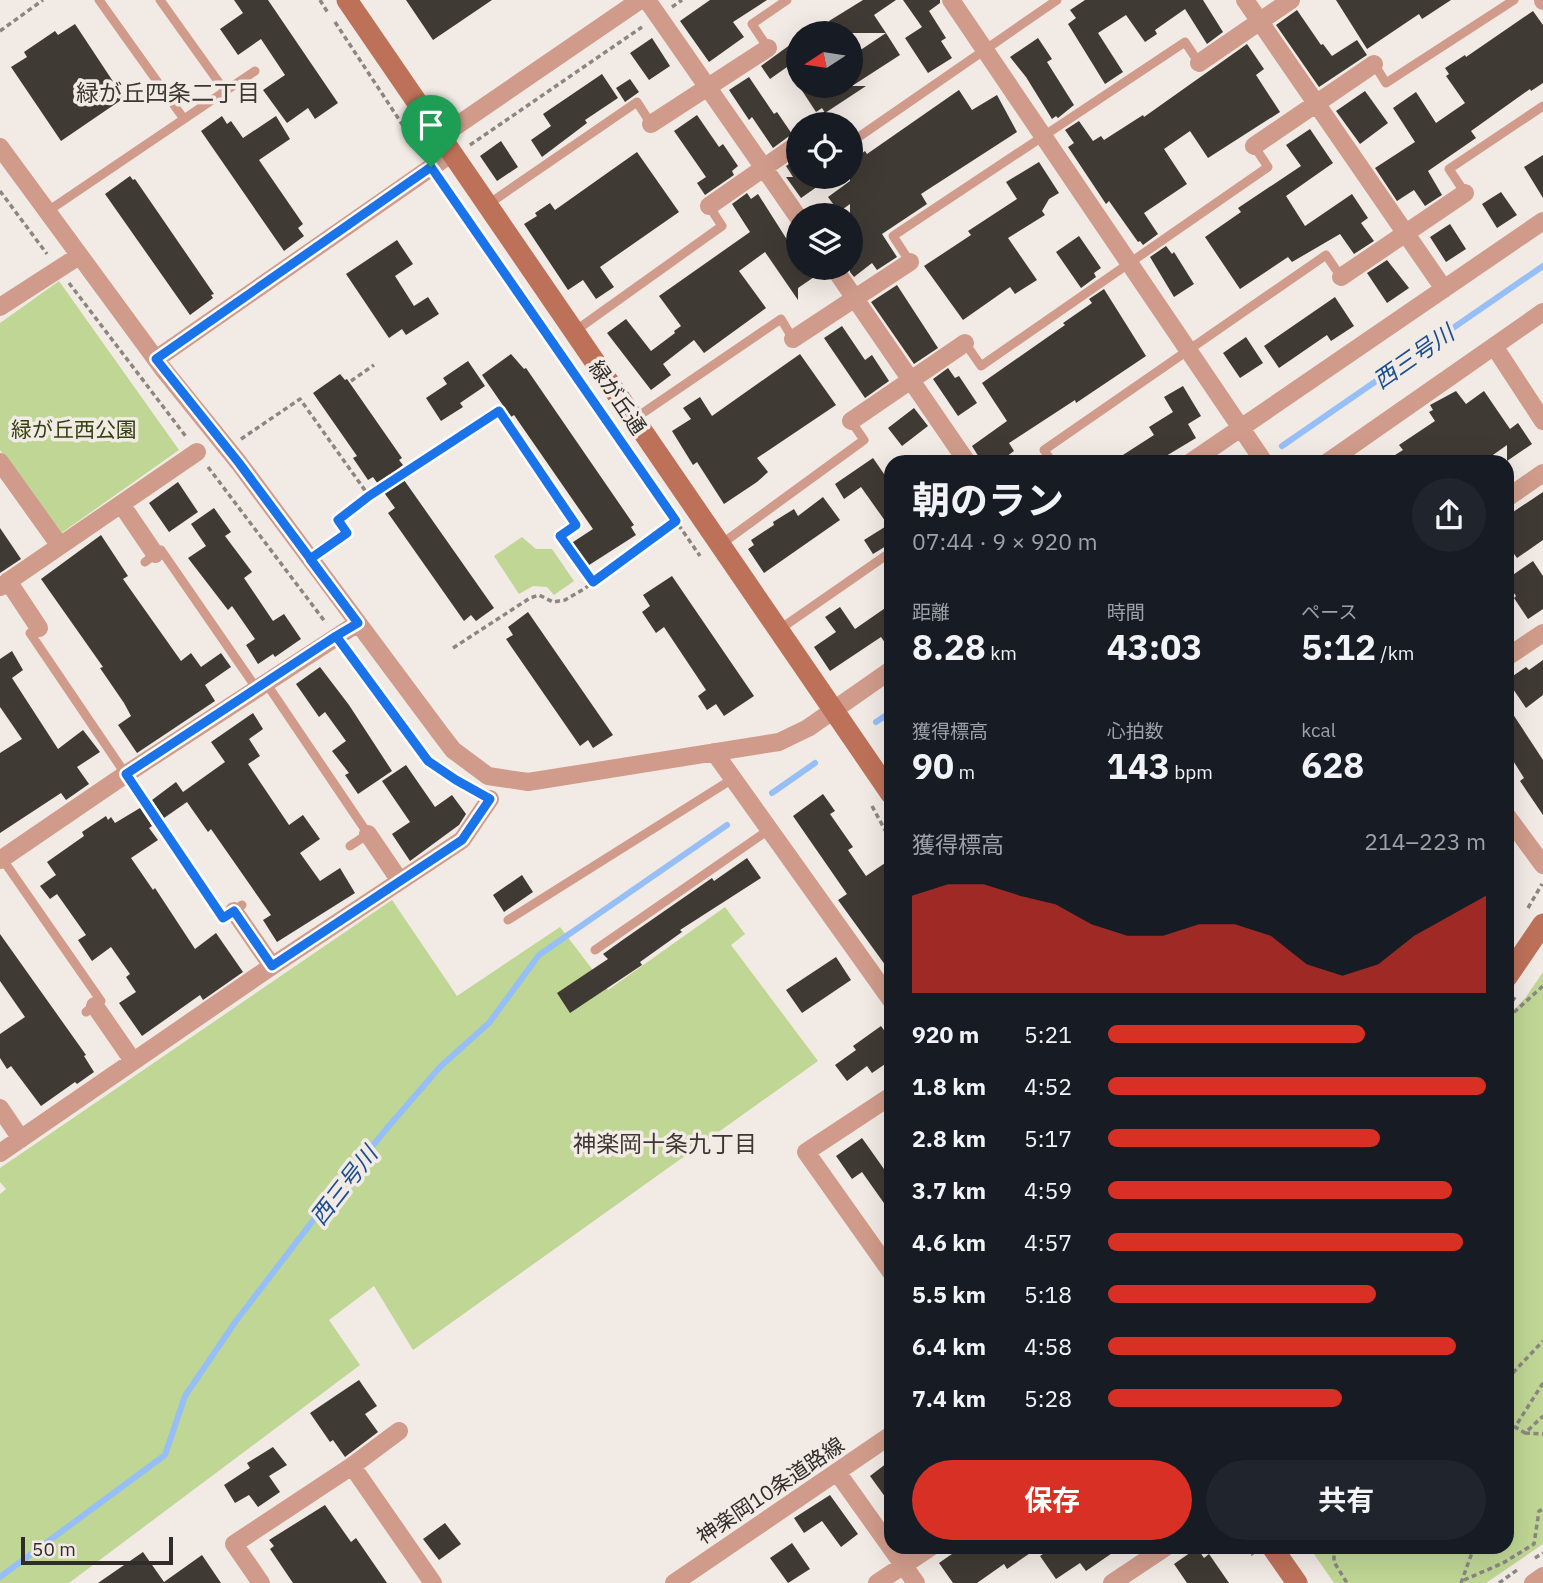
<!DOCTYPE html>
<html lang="ja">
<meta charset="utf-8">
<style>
:root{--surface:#171b24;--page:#20242c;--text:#f1f3f6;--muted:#9ea1a6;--accent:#d93025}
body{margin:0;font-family:"IBM Plex Sans","Noto Sans JP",sans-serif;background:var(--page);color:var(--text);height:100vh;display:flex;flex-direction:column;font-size:26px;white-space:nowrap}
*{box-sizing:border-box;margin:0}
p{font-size:23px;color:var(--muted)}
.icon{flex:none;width:38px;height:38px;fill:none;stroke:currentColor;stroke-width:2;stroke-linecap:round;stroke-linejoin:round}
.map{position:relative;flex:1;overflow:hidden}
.drawer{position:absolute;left:884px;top:455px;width:630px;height:1099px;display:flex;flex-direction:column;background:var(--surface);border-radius:21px;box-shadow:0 7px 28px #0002}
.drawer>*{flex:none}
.needle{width:46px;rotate:258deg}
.buttons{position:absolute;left:786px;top:21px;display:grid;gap:14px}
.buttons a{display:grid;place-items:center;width:77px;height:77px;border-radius:50%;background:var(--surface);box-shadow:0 7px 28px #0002;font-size:35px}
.scale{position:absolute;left:21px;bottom:18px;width:152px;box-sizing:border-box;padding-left:7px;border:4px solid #2f2c2a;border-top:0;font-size:19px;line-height:24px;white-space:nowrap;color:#2f2c2a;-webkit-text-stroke:5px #f2eae4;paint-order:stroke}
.pin{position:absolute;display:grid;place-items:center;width:60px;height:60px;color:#fff;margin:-72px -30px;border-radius:50% 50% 50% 0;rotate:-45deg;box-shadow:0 0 7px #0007}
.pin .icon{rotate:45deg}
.round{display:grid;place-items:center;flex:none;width:74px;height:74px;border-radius:37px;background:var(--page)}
.headline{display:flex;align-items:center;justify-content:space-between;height:119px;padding:0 28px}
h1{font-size:38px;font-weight:700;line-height:52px}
.metrics{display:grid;grid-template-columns:repeat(3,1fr);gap:10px;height:119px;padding:7px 28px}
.metrics div{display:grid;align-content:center}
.metrics b{font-size:35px;font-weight:700}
.metrics small{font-size:19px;font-weight:400}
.metrics p{font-size:19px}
.chart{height:196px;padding:14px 28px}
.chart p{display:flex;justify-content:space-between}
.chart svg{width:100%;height:126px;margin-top:7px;fill:var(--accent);opacity:.7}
.action{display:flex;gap:14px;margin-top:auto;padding:14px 28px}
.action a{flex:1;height:80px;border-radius:42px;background:var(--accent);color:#fff;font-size:28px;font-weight:700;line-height:80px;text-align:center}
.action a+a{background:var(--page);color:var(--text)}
ul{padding:0 28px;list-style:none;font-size:23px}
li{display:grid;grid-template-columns:112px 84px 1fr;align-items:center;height:52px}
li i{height:18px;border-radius:9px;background:var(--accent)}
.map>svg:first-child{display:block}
.green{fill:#bfd694}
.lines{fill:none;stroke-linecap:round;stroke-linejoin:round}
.stream{stroke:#96bff8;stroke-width:6}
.building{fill:#3f3a34}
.path{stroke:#8b8682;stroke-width:3.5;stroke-dasharray:5 3.5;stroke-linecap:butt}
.lane{stroke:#d09b8a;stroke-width:9}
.street{stroke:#d09b8a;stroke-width:18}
.secondary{stroke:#be7159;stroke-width:21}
.route-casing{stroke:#fff;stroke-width:14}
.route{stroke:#1a73e8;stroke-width:9}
.labels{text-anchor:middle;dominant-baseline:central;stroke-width:7;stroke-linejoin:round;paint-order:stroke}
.street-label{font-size:21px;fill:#2f2c2a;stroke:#f2eae4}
.park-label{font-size:21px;fill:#33400f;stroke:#f2eae4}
.neighbourhood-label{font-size:23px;fill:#3d3732;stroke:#f2eae4}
.water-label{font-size:23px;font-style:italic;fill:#194e90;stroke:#f2eae4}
</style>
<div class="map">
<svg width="1543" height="1583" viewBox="0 0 1543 1583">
<rect width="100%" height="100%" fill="#f2eae4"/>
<path class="green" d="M59,281L179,450L60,534L0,450V323Z
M522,537L536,549H552L574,581L554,595L547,587L533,586L519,594L494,556Z
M392,900L457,996L560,927L608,990L725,907L745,934L731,945L818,1061L413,1350L374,1286L329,1320L360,1365L69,1583H0V1194L6,1189L0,1182V1168Z
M1543,972V1544L1486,1583H1334L1309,1547H1507V1017L1526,997Z"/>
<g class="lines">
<path class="stream" d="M1282,446L1543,266
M876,722L891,712
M772,793L815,763
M0,1577L165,1455L185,1396L236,1321L331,1197L388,1127L440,1067L489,1023L539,955L727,825"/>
</g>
<path class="building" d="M234,0H268L338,103L315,119L308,108L287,123L263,90L285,75L261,39L238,55L220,29L243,13Z
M406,0H492L433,40Z
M710,0H767L733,22L744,37L709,62L680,21Z
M863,0H896L874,15L886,33H837L829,21Z
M903,0H940V3L929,11L946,38L941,41L952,58L928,73L905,38L922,27Z
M1085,0H1203L1223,32L1207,44L1185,9L1155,30L1157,34L1145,42L1126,15L1098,33L1123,72L1105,84L1068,24L1076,18L1070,10Z
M1336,0H1451L1422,19L1419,14L1367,49Z
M1297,10L1321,45L1323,44L1332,56L1357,40L1367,55L1319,87L1276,25Z
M1533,11L1543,25V83L1531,91L1530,89L1471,131L1476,138L1428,171L1442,195L1425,206L1414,190L1397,201L1375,168L1415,142L1393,108L1416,92L1436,123L1465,103L1446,76L1449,74L1445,68L1465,55L1466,57Z
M75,24L124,98L61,141L11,67L27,57L24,52L55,31L58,35Z
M886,33L900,55L852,86H866L825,113L822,108L816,112L799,86H850V57Z
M652,38L670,66L649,80L630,53Z
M1038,38L1052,59L1047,62L1074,105L1058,118L1056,116L1052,119L1026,77L1010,57Z
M798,39V84L787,67L770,79L761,66Z
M1247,44L1264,69L1256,75L1280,112L1208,158L1190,131L1164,149L1187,184L1144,213L1158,234L1143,245L1140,241L1138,242L1109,201L1106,204L1068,147L1074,143L1065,130L1079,121L1093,141L1101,136L1104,140L1143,115L1144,117Z
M602,74L618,98L585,120L587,123L542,157L531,140L551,126L543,114Z
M749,77L774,114L777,112L792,134L773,148L752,117L749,120L729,90Z
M630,79L639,92L625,102L616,88Z
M959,90L972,110L997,95L1017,132L921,194L927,204L882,234L897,257L877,270L872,263L854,277L850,272V204L839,212L828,197L850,181V161L865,151L867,154Z
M1365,91L1388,123L1360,144L1336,111Z
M697,115L719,147L723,144L738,166L732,171L734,175L705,195L697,183L706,177L674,131Z
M222,116L227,124L231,121L243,138L276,116L290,139L259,160L303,224L298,228L304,236L284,251L201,131Z
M1310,129L1333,163L1286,196L1305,226L1352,194L1368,218L1361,223L1374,241L1354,254L1340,234L1292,262L1288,257L1240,289L1205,237L1241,212L1238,208L1301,166L1286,145Z
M501,141L518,167L497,181L480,156Z
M637,152L679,212L600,267L614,287L596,299L583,280L568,290L524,224L537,216L535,213L550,203L555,210Z
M1543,155V198L1524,167Z
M798,158V177H831L801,198L786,177H793L786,166Z
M1039,162L1059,193L1049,199L1042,211L1045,215L1008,238L1037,280L1015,294L1010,287L963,320L924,266L971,235L968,231L1017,199L1006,182Z
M130,176L133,180L135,179L214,294L211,295L213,298L190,315L105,194Z
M1501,192L1517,215L1497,228L1482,204Z
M747,193L751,199L758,194L798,257V268H823V271L798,288V300L765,252L739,271L766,308L704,353L694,340L663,364L671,375L651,390L607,333L626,319L651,351L675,333L674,331L681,326L659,296L750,232L732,204Z
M1450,224L1466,249L1446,262L1430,237Z
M1079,236L1101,268L1094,273L1096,277L1081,288L1056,252Z
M397,240L413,264L395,276L414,306L428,297L439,314L406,335L402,329L389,338L346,274Z
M1166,246L1172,254L1174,252L1194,284L1174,297L1150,257Z
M1387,260L1409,288L1387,303L1367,273Z
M897,285L938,348L914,364L871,302Z
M1104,289L1146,356L1076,403L1075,400L1009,443L1014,451L999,462H982L972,446L1007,421L982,383L1065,325L1063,323L1092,303L1089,299Z
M1335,297L1354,326L1331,341L1327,335L1279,368L1264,346Z
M842,326L865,360L872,355L889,381L865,398L824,338Z
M1246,337L1263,363L1240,378L1223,353Z
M511,354L524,369L526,368L634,525L631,527L636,535L586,567L570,544L593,529L514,415L511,417L482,375Z
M800,354L836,405L757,458L768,472L757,482L724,504L697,462L693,465L672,431L691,419L683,408L700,397L712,416Z
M468,361L485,386L460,403L463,407L441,421L426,398L447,384L443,378Z
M948,368L955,378L959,376L977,403L958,416L933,379Z
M340,374L345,380L347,379L402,458L399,460L403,465L397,470L494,608L476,621L471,615L464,621L388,513L395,508L373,477L368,480L353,458L357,456L313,393Z
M1183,386L1201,416L1188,424L1196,438L1156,462H1112L1154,435L1149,427L1173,412L1164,397Z
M1456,391L1466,404L1484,391L1510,429L1518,423L1532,444L1507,461V445L1483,462H1384L1403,450L1399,445L1435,421L1429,412L1433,410L1430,405Z
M914,408L928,426L902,446L888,428Z
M873,458L891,484V543L873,554L864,540L888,525L861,487L844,499L835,484Z
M178,482L198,512L169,532L149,503Z
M1543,492V540L1517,558L1507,544V516Z
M823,497L840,520L764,573L748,549L754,545L751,540L774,525L773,522L794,509L798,516Z
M214,508L231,532L225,536L252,572L244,578L273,621L284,614L301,639L275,657L273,654L258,664L246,645L255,639L232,606L228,610L188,558L206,546L191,524Z
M0,528L21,559L0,573Z
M101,535L128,576L123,579L181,661L191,653L201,667L221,653L231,667L205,685L215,701L137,753L118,725L131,716L124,703L100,668L103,667L41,579Z
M1533,561L1543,576V609L1528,619L1514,598L1516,596L1507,583V579Z
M672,576L754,696L724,716L716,704L707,710L698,696L706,690L664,627L656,633L642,612L650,606L643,595Z
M891,604V651L881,637L830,671L814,647L836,632L825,617L840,607L855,629Z
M528,612L613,735L593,748L588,740L580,746L506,639L513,635L508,627Z
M12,651L23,670L12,678L58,749L83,730L100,752L77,767L89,784L66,800L61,793L0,833V753L22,739L0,707V659Z
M1543,660V695L1526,708L1507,680L1526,667L1529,670Z
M320,667L349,705L392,771L358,794L345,775L349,773L332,751L346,741L325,712L319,717L296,684Z
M1507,705L1543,760V815L1520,781L1524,778L1507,751Z
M253,713L263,729L249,739L260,756L248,764L289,825L303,815L320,839L300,853L320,881L340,868L355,893L277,942L263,920L271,915L211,829L208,832L187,802L164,818L152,800L176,782L183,792L225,762L211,742Z
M406,765L435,807L452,795L466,814L459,825L410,861L392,834L410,822L382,781Z
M823,794L835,811L830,814L853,847L848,850L866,876L891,859V973L838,900L847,894L793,816Z
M140,808L152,826L149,828L158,840L131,858L153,890L155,888L195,949L216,933L243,972L203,1000L200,995L142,1036L119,1003L136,992L126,977L130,974L111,947L92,961L78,940L86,935L57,894L50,899L40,886L56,875L47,862L84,836L82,832L106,816L108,820L111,817L115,823Z
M747,858L761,878L680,930L682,932L640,962L642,965L570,1013L557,993L608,959L603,954L624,939L712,878L714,881Z
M522,875L533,892L504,912L493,895Z
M0,934L86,1055L84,1056L94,1072L77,1084L75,1082L41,1106L11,1066L7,1069L0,1058V1034L25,1017L0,981Z
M836,957L851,980L802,1013L786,990Z
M881,1026L891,1040V1060L872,1073L867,1066L847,1081L835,1065L856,1050L853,1046Z
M862,1138L884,1169L891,1164V1213L862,1172L852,1179L836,1156Z
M359,1380L377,1406L365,1414L378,1432L345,1457L333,1440L330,1442L310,1413Z
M273,1447L287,1465L269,1476L280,1492L258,1507L249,1495L235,1503L224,1485L250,1468L247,1463Z
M891,1460V1505L870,1476Z
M830,1495L858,1534L841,1547L822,1521L804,1533L794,1518Z
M325,1505L351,1542L356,1538L387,1583H293L270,1549L274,1546L269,1540Z
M445,1523L461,1544L439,1560L423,1539Z
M792,1543L810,1569L788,1583L770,1558Z
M962,1547H1039L1007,1569L1004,1564L977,1583H953L939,1563Z
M1053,1547H1121L1086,1571L1080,1563L1056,1579L1040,1556Z
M1197,1548L1204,1558L1209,1554L1229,1583H1187L1174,1564Z
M143,1552L164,1582L202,1555L221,1583H98Z"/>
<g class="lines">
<path class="path" d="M320,0L328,13
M672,7L682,0
M335,22L421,153
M0,31L43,0
M470,145L642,27
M442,182L700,556
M0,191L47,254
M69,283L187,438
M351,381L374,365
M241,439L300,399L369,496
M208,467L326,623
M326,548L347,532L338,520L369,496L499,411L576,525L560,536L592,582
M453,648L530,598L539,595L553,602L565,600L584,589L676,521
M347,651L428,761L469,787
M872,806L891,841
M1528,908L1542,884
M1507,1008L1516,996
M1507,1013L1511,1015L1543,986
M1507,1379L1543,1341
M1543,1383L1515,1427L1525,1433L1543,1416
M1507,1423L1515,1427
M1525,1433L1543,1434
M1247,1547L1253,1555
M1334,1547V1562L1347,1583
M1535,1558L1543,1553
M1464,1580L1503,1563L1534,1544L1539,1511L1543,1509
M1461,1583L1474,1547
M1499,1583L1517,1570"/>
<path class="lane" d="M99,0L184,119
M160,0L225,91
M768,48L752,24L787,0
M1374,64L1386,83L1514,0
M850,143L1057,0
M1465,193L1449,169L1543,106
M487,205L637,102L651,124
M48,211L255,71
M910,262L893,236L1185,42L1199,63
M575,331L722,226L709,206
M965,343L981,366L1268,167L1254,146
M634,419L781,319L793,339
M1052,462L1044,450L1326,255L1341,277
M720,545L864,440L851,421
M145,562L161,550L257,689
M39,628L30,633L223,918L242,905
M780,629L891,552
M266,683L368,834L350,846
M1,857L101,1001L86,1012
M508,920L734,778
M595,950L770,829"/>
<path class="street" d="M647,0L798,217
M951,0L1264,462
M1245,0L1444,289
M1543,0V1
M1199,63L1291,0
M651,124L768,48
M440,137L640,0
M1254,146L1374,64
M0,147L163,369L239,463L440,733L453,750L488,776L528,782L779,742L808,728L891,670
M709,206L798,144
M834,268L967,462
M1341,277L1465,193
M0,307L79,256
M793,339L910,262
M1494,346L1543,421
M156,359L452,153
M851,421L965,343
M0,462L60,546
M1191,462L1543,221
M1328,462L1543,312
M1507,498L1543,473
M121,504L155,554
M8,581L39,628
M0,587L197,452
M1507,657L1543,633
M714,752L891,1000
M1507,816L1543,865
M368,834L400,881
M0,860L126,774L358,623
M234,911L272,966
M95,1006L133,1061
M891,1096L806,1152L891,1272
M0,1108L21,1139
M0,1153L272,966L462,840L490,799
M352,1466L433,1583
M837,1472L916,1583
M261,1583L234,1544L352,1466L399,1431
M674,1583L891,1435
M877,1583L931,1547
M1112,1583L1166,1547
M1533,1583L1543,1576"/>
<path class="secondary" d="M347,0L891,794
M1507,977L1543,924
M1272,1547L1297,1583"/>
</g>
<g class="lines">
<g class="route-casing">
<path id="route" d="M431,167L156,359L239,463L358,623L336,636L126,774L223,918L234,911L272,966L462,840L490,799L456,780L428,761L336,636L358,623L310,559L347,533L338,520L369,496L499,411L576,525L560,536L593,582L676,521L431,167"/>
</g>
<use href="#route" class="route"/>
</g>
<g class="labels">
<g class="street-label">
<text transform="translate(618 397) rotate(56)">緑が丘通</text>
<text transform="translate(770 1490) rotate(-34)">神楽岡10条道路線</text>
</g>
<g class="park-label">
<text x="74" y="429">緑が丘西公園</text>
</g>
<g class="neighbourhood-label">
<text x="168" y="92">緑が丘四条二丁目</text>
<text x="665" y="1143">神楽岡十条九丁目</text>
</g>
<g class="water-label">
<text transform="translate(1413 356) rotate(-35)">西三号川</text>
<text transform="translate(343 1185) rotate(-52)">西三号川</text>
</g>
</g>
</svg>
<div class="buttons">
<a><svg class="needle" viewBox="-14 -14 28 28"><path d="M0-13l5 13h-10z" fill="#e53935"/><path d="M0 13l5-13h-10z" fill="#9ea1a6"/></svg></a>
<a><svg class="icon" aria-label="locate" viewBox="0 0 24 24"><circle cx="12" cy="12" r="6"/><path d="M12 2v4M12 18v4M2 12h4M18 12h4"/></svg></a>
<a><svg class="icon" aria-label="layers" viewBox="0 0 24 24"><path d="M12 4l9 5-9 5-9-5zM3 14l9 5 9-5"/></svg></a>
</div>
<div class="scale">50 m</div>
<div class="pin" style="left:431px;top:167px;background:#1e9e55"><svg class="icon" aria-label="arrive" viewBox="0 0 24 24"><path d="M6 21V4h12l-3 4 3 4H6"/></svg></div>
<section class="drawer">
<div class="headline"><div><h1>朝のラン</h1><p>07:44 · 9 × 920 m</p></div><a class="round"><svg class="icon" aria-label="share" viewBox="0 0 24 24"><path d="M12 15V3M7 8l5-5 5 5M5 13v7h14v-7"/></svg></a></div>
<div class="metrics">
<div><p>距離</p><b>8.28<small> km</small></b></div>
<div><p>時間</p><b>43:03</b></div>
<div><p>ペース</p><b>5:12<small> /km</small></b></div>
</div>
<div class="metrics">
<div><p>獲得標高</p><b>90<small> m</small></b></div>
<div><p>心拍数</p><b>143<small> bpm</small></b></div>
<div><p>kcal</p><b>628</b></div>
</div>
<div class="chart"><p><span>獲得標高</span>214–223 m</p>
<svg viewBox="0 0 160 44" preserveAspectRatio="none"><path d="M0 44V10L10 6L20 6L30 10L40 13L50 20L60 24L70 24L80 20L90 20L100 24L110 34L120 38L130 34L140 24L150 17L160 10V44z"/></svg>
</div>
<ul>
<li><b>920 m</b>5:21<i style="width:68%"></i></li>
<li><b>1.8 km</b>4:52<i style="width:100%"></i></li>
<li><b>2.8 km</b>5:17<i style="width:72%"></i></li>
<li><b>3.7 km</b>4:59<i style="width:91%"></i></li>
<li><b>4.6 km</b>4:57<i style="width:94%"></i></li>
<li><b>5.5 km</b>5:18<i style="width:71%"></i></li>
<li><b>6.4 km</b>4:58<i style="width:92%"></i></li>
<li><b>7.4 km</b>5:28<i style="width:62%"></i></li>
</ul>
<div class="action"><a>保存</a><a>共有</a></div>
</section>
</div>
